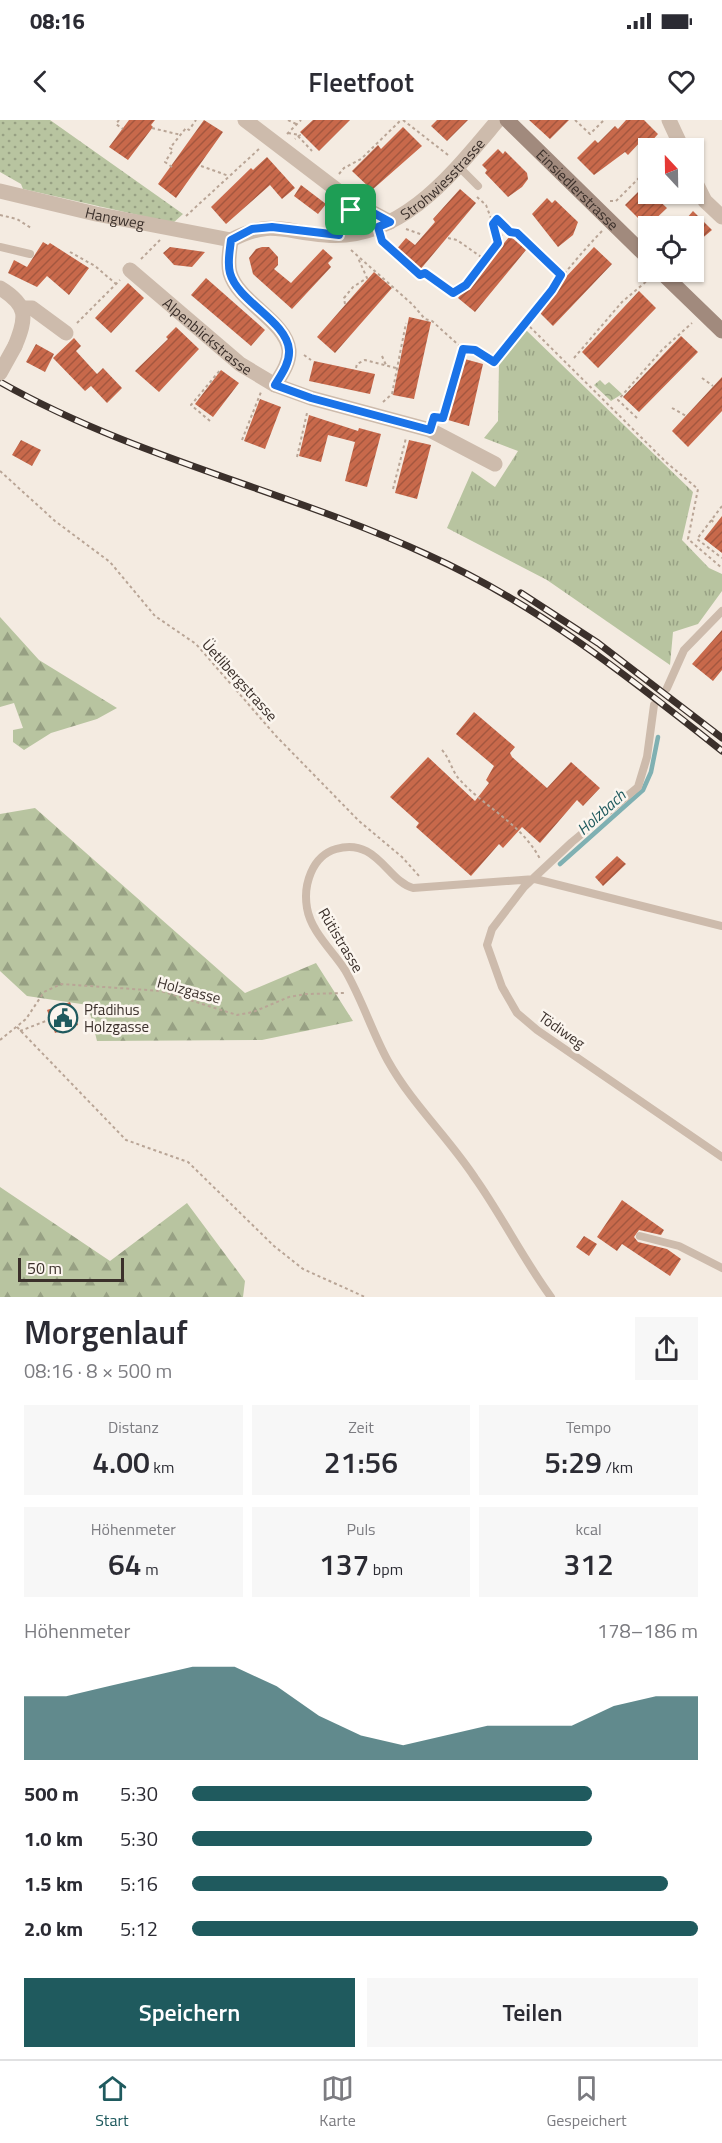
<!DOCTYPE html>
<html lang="de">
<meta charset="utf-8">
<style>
:root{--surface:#fff;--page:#f7f7f7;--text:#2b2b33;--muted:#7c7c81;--line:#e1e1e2;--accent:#1f5a5e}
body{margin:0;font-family:"Titillium Web",sans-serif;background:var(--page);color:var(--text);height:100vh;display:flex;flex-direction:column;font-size:22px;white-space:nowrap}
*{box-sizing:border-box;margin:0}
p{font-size:20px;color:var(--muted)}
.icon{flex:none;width:33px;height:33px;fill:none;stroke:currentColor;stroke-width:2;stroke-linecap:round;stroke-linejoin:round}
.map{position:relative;height:1177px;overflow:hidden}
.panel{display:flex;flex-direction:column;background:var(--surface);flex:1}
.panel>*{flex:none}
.needle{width:39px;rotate:338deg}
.fabs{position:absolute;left:638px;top:18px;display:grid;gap:12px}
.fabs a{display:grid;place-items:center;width:66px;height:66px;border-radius:0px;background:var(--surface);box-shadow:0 2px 4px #0004;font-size:30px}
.scale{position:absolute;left:18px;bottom:15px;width:106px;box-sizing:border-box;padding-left:6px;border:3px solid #3b302b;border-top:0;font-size:16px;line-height:21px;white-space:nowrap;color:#3b302b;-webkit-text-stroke:4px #fbf5ee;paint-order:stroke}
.pin{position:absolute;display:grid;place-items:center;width:51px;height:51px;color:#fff;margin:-26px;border-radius:12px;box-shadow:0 3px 9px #0006}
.round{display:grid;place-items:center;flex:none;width:63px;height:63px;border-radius:0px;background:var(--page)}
.summary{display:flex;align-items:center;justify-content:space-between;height:102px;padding:0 24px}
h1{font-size:33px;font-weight:600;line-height:45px}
.stats{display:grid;grid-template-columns:repeat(3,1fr);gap:9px;height:102px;padding:6px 24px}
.stats div{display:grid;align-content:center;border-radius:0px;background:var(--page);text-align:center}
.stats b{font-size:30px;font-weight:600}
.stats small{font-size:16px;font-weight:400}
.stats p{font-size:16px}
.chart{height:168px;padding:12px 24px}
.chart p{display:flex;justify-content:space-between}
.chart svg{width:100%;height:108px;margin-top:6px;fill:var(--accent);opacity:.7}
.primary-button{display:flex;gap:12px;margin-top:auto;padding:12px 24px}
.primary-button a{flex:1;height:69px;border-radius:0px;background:var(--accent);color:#fff;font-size:24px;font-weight:600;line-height:69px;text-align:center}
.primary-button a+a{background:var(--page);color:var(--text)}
ul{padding:0 24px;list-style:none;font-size:20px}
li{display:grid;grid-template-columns:96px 72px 1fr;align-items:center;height:45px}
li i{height:15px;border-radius:8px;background:var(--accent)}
.status{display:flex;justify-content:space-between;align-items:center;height:42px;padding:0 30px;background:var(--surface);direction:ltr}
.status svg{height:16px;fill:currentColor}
header{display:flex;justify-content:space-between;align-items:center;height:78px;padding:0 24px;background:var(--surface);font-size:27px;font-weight:600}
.tab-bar{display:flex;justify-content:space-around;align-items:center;height:84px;border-top:2px solid var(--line);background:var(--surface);font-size:16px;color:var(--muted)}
.tab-bar a{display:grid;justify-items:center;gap:3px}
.tab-bar .current{color:var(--accent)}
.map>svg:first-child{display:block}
.grass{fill:url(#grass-tufts)}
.forest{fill:url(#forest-firs)}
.park{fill:url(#park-crowns)}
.garden{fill:url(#garden-dots)}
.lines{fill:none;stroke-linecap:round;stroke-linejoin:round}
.stream{stroke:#7fb0b2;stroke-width:4.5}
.building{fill:url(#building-hatch)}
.path{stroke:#b9a596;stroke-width:2;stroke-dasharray:3 3;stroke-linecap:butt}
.service{stroke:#cdbbac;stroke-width:8}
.minor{stroke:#cdbbac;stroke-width:15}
.secondary{stroke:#a18a7d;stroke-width:15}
.rail-casing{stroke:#3b302b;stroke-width:7}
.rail{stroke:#fbf5ee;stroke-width:4.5;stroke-dasharray:14;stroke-linecap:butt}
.minor-bridge{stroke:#cdbbac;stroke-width:15}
.route-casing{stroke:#fff;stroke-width:12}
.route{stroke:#1a73e8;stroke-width:8}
.labels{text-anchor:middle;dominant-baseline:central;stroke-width:5;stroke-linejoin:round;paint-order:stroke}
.street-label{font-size:15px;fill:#3b302b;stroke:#fbf5ee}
.poi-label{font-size:15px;fill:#3b302b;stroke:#fbf5ee;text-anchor:start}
.water-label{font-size:16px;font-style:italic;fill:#1f5a5e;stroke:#fbf5ee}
</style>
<div class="status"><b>08:16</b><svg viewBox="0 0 49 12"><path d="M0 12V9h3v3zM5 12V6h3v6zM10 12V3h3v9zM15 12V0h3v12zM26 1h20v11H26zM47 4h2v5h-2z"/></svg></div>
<header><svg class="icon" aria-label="back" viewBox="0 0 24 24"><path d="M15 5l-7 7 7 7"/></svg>Fleetfoot<svg class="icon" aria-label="heart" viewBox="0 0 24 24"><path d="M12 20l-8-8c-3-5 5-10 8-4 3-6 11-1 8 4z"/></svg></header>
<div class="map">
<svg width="722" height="1177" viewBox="0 0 722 1177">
<defs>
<pattern id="grass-tufts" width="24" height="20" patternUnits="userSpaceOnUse" patternTransform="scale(1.5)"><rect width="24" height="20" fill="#b8c4a0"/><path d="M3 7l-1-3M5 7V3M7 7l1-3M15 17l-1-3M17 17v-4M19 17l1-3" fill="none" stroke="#97a083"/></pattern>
<pattern id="forest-firs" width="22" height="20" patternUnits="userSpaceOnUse" patternTransform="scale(1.5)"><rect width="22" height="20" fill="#b8c4a0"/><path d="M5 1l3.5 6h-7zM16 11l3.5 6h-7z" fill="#97a083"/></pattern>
<pattern id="park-crowns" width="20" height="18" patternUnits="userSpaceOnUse" patternTransform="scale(1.5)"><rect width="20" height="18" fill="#b8c4a0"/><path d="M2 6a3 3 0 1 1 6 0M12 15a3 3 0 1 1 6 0" fill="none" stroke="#97a083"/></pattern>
<pattern id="garden-dots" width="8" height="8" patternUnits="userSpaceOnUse" patternTransform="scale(1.5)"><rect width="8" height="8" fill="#b8c4a0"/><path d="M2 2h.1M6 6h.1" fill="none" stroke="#97a083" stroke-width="1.8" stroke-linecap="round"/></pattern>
<pattern id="building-hatch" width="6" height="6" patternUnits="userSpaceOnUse" patternTransform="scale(1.5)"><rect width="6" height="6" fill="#c8694b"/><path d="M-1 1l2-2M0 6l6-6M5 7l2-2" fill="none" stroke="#a4573f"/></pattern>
</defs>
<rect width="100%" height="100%" fill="#f4ebe1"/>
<path class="grass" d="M526,210L693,372L682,420L709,448L722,454V471L698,504L673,512L670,545L547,460L447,408L472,351L495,367L518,331L484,318L498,301L499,241Z"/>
<path class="forest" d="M0,497L39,540L117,588L97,599L51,613L24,630L13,622V610L23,608L14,583L0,587Z
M35,688L245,873L316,843L353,901L262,920L97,921L88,885L27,876L0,851V694Z
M0,1067L110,1141L187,1083L245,1161L243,1177H0Z"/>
<path class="park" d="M600,260L605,265L609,262L622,274L611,281L594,265Z"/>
<path class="garden" d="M0,0H50L183,94L173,103L23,69L21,64L0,52Z"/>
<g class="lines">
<path class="stream" d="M560,744L643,670L651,652L658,617"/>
</g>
<path class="building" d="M129,0H155L151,5L153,7L128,40L109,27Z
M204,0L223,12L176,78L158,64Z
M313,0H350L319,31L300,12Z
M437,0H468L447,21L431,6Z
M529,0H569L550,19Z
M626,0H644L658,14L650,23L644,18L628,35L625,32L594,55L577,38L595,20L598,23L615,6L618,9Z
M403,7L422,26L372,70L352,51L378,25L381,29Z
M498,29L503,34L505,31L527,53L528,59L522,67L508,77L485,53L487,50L482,45Z
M267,37L295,68L282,79L270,65L226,104L211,87L251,48L253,50Z
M301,65L326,84L318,94L294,76Z
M644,66L648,74H652L667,88L647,107L625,85Z
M460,69L476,83L419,151L395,131L406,118L415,125L435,102L433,99Z
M547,78L552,83L555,80L578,102L573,115L558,127L532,94Z
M693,91L712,110L693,126V106H680Z
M510,116L526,130L475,192L458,178Z
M43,122L48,125L50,123L89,148L69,175L47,156L37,167L8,153L14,140L27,147Z
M170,127L205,132L192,147L174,145L163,133Z
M262,127H269L278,137V145L274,149L291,163L323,129L333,138L328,143L331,147L292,189L253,154L249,138L256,129Z
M594,127L612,144L553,206L536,189Z
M374,152L392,168L335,233L317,217Z
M206,158L265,210L251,226L191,175Z
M128,163L144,178L111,213L95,198Z
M639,171L656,188L598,248L582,232Z
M409,197L431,202L414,279L393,275Z
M176,207L199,229L159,272L135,251L168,219L166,217Z
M681,216L698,232L639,292L623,277Z
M74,218L81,226L76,231L97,254L103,248L122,268L107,283L91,266L85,271L53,238Z
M36,224L54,234L45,252L26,242Z
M461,238L483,244L469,306L448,300Z
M314,241L375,254L370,274L309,261Z
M221,250L239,263L213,297L195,284Z
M722,257V291L688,327L672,311Z
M260,279L281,287L265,329L244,321Z
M309,295L358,311L359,308L381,314L367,367L345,361L355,322L328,315L321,342L299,336Z
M21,320L41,330L32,346L12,335Z
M409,320L431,325L417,379L395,373Z
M722,396V433L704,419Z
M722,510V550L713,561L692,544Z
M474,592L515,627L510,633L512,637L547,668L571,642L600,668L583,686L577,680L540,723L522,707L503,728L499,724L471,756L416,707L419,703L390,677L428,637L475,681L489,663L486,660L494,646L456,614Z
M617,736L626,744L603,766L595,757Z
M70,882L78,905L55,913L47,890Z
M622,1080L664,1110L661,1115L639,1110L634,1117L638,1122L667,1129L681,1139L670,1156L622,1124L617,1131L597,1117Z
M584,1116L597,1124L589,1136L576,1127Z"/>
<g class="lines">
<path class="path" d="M119,0L116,4L123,9
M288,0L296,4
M403,0L448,35
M575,0L590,14L604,0
M152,8L181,15
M288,13L300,15L295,19
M287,14L301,0
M298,16L312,31
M201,46L229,56
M172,47L165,42L173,30L170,28L186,8L189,10L196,0
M339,54L344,48L361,39L401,0
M477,77L486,85L498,117L507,112L517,113L561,155
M610,81H616L648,49
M0,95L17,99L31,108
M186,96L259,29
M493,104L497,99L511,112
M406,109L423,115
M602,111C574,140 551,171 525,202L667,343L698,369L688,419L722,448
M448,118L457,120L484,139
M383,121L420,155L425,153L453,173L466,165L498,123V117
M351,130L412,184L425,199L432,201L463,229
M70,132L95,146L116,164
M141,139L160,120
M345,184L344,178L353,167L367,158L358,138
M77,203L120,160
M304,235L311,240
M382,236L386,245
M574,238L622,182L648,160
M356,248L357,244L365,240L396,248
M702,258L713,266
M383,282L392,274L406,203
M672,288L686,296
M441,298L463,229L475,230L494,242L525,202
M637,298L618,280L662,230L692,203
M210,301L191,285L221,249
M242,320L261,272
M297,337L307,293
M0,351L55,401L110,442L155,496L196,524L276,616L359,701L402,737L420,757
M393,369L406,318
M722,386L697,419L722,438
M711,400L716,404
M442,630C450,639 452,651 459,659C484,687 522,704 540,739
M17,907L126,1020L188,1042L274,1126L303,1149L365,1177
M20,911L51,899
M0,920L26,899L44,872L61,864L161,871L237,895L253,892L289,877L306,874L345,873"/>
<path class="service" d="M458,46L478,66
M0,127L30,134
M667,568L684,530L722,491
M654,585L647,637L638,667L572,722L524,767L492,809L487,825L502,867L517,893L537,910L722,1037
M640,1116L679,1126L722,1148
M551,1177C523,1139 502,1096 475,1058C448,1017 412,984 388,941C372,912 362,879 345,850C333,831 311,812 307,788C303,765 312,736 336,729C377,717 387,761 413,768L535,759L722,806"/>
<g class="minor">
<path d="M245,0L354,83L390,102"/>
<path d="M669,0L682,28"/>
<path d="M693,57L705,81L722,97"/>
<path id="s1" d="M0,71L96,94L231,120"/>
<path id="s2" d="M231,120C272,99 283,112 325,115C401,122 454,52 498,0"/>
<path d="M231,120C230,130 227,142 230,153C238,182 286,201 289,230C290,243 281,255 275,265"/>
<path id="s3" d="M130,150L240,244L275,265L311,278L430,310L495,344"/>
<path d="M0,168C28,185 27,197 15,226"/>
<path d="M22,188H32L66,213"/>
</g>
<g class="secondary">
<path id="s4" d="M507,0L648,138"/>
<path d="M661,152L722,211"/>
</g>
<g class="rail-casing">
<path id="rail" d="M0,262C134,338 289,371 428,435C537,484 629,557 722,631
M521,473L598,523L722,618"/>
</g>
<use href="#rail" class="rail"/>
<path class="minor-bridge" d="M0,253L15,226"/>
</g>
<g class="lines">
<g class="route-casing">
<path id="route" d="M348,79L390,102L378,107L382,121L420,155L425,153L453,173L466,165L498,123L493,104L497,99L510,112L517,113L561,155L552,170L494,242L475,230L463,229L443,298L434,297L430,310L311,278L275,265C281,255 290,243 289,230C287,201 238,182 230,153C227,142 230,130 231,120L252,109L272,107L339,115L342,104L351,90Z"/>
</g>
<use href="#route" class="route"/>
</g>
<defs>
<g id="civic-ring" transform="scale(1.5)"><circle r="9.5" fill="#fbf5ee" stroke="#1f5a5e" stroke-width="1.5"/><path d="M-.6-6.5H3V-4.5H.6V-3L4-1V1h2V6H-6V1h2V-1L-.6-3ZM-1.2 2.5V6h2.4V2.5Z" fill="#1f5a5e"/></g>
</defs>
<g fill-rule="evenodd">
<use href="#civic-ring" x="63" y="898"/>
</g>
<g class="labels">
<g class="street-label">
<text stroke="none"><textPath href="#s2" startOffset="232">Strohwiesstrasse</textPath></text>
<text stroke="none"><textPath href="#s4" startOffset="99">Einsiedlerstrasse</textPath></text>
<text stroke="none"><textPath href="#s1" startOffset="118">Hangweg</textPath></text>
<text stroke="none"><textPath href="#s3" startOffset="102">Alpenblickstrasse</textPath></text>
<text transform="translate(240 560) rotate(48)">Üetlibergstrasse</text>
<text transform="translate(341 820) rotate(59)">Rütistrasse</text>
<text transform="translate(189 870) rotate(15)">Holzgasse</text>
<text transform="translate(562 910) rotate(35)">Tödiweg</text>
</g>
<g class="poi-label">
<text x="84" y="889">Pfadihus<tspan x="84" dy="17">Holzgasse</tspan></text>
</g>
<g class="water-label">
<text transform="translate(601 692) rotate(-42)">Holzbach</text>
</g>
</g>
</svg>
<div class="fabs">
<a><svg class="needle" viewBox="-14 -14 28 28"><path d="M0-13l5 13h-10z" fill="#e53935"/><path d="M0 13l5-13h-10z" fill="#7c7c81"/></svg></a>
<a><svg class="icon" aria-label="locate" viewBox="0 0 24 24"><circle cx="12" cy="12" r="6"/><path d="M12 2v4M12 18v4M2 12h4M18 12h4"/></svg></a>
</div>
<div class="scale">50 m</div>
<div class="pin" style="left:351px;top:90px;background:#1e9e55"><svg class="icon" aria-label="arrive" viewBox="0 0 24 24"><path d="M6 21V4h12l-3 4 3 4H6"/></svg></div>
</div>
<section class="panel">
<div class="summary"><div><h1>Morgenlauf</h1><p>08:16 · 8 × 500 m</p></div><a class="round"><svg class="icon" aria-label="share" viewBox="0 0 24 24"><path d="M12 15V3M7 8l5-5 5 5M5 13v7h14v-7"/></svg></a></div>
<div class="stats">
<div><p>Distanz</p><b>4.00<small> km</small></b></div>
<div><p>Zeit</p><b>21:56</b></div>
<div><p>Tempo</p><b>5:29<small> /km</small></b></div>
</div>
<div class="stats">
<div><p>Höhenmeter</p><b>64<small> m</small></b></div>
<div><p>Puls</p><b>137<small> bpm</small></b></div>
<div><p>kcal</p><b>312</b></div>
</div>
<div class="chart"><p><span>Höhenmeter</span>178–186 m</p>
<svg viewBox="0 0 160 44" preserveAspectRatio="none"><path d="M0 44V18L10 18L20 14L30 10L40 6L50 6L60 14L70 26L80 34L90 38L100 34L110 30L120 30L130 30L140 22L150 18L160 18V44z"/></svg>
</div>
<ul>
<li><b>500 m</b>5:30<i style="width:79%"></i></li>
<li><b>1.0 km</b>5:30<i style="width:79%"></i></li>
<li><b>1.5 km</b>5:16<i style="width:94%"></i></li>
<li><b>2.0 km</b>5:12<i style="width:100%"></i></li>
</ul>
<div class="primary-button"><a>Speichern</a><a>Teilen</a></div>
</section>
<nav class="tab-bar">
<a class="current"><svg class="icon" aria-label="home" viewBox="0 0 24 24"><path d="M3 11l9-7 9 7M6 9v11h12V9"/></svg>Start</a>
<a><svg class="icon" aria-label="map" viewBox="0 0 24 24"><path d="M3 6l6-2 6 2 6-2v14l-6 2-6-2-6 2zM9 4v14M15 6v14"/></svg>Karte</a>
<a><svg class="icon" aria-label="saved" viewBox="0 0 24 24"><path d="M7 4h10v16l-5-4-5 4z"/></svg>Gespeichert</a>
</nav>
